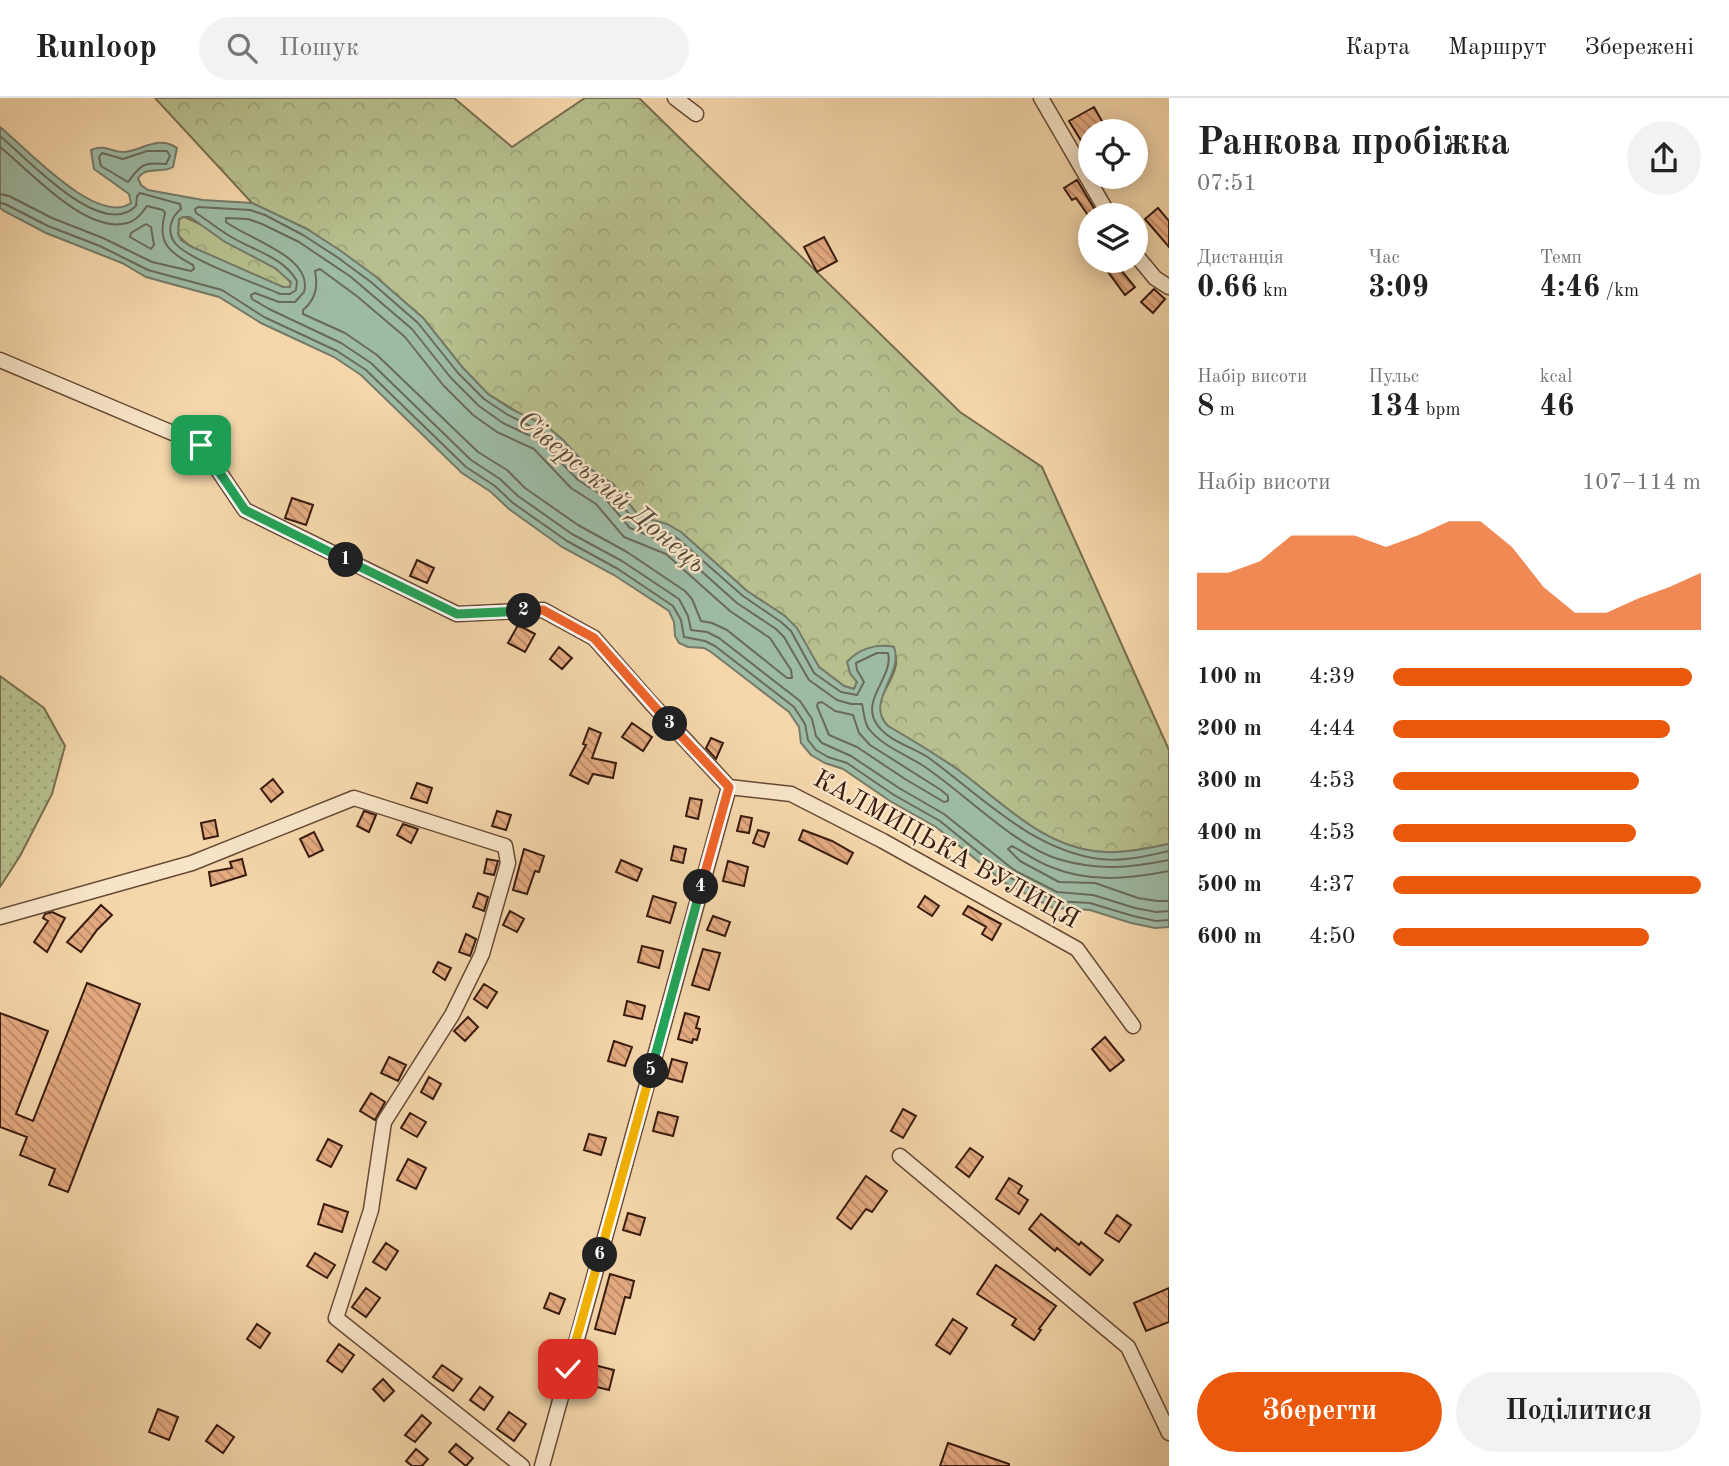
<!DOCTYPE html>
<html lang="uk">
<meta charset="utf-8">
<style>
:root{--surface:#fff;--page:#f2f2f2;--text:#222;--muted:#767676;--line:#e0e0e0;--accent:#ea580c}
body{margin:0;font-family:"Old Standard TT",serif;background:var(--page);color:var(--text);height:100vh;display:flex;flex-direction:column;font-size:26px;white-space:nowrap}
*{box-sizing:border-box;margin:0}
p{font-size:23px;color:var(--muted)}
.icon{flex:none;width:38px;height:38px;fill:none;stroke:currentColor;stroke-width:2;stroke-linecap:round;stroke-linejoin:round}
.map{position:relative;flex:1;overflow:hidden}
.details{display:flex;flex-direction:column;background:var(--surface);width:560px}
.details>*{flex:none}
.controls{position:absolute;left:1078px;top:21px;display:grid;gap:14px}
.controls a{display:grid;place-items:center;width:70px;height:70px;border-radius:50%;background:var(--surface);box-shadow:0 4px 18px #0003;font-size:35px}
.pin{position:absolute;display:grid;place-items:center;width:60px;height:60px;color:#fff;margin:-30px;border-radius:14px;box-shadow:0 4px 10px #0006}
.km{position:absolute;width:35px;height:35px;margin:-18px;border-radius:50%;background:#222;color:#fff;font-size:19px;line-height:35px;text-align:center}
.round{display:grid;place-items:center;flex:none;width:74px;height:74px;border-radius:37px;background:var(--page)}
.summary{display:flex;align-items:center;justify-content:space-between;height:119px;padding:0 28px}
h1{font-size:38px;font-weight:700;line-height:52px}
.stats{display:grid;grid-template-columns:repeat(3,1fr);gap:10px;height:119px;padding:7px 28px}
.stats div{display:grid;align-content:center}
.stats b{font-size:30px;font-weight:700}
.stats small{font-size:19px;font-weight:400}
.stats p{font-size:19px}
.chart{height:196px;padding:14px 28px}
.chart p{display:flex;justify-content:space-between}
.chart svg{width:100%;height:126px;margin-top:7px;fill:var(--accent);opacity:.7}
.primary-button{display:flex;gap:14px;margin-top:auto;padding:14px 28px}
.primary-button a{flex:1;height:80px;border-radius:42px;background:var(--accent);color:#fff;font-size:28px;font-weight:700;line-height:80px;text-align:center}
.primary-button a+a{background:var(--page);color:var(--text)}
ul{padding:0 28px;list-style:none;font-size:23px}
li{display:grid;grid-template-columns:112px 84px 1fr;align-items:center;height:52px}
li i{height:18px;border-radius:9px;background:var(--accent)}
header{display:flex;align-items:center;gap:42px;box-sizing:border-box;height:98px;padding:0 35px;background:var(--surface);border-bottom:2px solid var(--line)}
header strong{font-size:33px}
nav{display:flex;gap:38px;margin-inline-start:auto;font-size:24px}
.search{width:490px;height:63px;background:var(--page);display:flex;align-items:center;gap:18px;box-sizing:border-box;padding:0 24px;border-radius:38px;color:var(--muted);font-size:26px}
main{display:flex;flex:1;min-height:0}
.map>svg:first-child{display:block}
.forest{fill:url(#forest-crowns);stroke:#776d4e;stroke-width:2}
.park{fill:url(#park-dots);stroke:#776d4e;stroke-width:2}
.water{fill:#9dbaa4;stroke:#757a68;stroke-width:2;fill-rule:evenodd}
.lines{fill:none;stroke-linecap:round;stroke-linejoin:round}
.shore{stroke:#6a6a5a;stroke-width:2}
.building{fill:url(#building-back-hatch);stroke:#381b0f;stroke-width:2}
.street-casing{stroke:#674a36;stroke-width:17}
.street{stroke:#f8e5c8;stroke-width:14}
.split-1-casing{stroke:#fff;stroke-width:14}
.split-2-casing{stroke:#fff;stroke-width:14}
.split-3-casing{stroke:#fff;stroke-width:14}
.split-4-casing{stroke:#fff;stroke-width:14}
.split-5-casing{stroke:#fff;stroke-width:14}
.split-6-casing{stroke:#fff;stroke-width:14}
.split-7-casing{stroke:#fff;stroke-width:14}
.split-1{stroke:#22a559;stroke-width:9}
.split-2{stroke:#22a559;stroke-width:9}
.split-3{stroke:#f0652b;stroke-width:9}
.split-4{stroke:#f0652b;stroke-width:9}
.split-5{stroke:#22a559;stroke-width:9}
.split-6{stroke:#f5b400;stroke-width:9}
.split-7{stroke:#f5b400;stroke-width:9}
.labels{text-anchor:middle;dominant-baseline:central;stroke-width:5;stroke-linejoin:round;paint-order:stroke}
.street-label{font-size:26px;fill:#381b0f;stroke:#f8e5c8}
.water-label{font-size:28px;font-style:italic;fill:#564b3c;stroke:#f8e5c8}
</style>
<header>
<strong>Runloop</strong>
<div class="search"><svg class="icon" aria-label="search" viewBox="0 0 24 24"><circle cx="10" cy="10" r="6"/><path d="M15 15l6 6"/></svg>Пошук</div>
<nav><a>Карта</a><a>Маршрут</a><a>Збережені</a></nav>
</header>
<main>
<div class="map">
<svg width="1169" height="1368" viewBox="0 0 1169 1368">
<defs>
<pattern id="forest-crowns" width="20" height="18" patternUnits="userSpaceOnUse" patternTransform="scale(1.75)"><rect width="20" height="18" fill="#b6bf8d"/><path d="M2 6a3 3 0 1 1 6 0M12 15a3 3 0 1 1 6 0" fill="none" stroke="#9da478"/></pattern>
<pattern id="park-dots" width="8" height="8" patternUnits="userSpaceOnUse" patternTransform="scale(1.75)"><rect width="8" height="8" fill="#b6bf8d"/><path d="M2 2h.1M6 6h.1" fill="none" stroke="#9da478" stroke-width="1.8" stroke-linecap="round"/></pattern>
<pattern id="building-back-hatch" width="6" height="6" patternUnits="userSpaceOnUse" patternTransform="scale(1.75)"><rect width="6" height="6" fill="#e5ab81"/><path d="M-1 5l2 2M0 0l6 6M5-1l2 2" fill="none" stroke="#bb8a68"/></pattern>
</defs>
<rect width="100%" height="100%" fill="#f5d7ab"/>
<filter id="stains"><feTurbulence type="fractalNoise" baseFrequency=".00286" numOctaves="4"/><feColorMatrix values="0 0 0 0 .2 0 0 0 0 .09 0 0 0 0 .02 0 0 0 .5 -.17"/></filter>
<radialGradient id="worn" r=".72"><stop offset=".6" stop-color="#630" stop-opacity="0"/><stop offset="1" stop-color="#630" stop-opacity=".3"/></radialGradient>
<path class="forest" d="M155,0H454L512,49L585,0H639L960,314L1042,369L1169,652V746C1148,750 1126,755 1105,754C1045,752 1002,704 957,671C935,656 912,642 888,628C866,606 893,589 896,566C897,561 894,554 894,549C870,543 865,559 850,575L857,584L854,591L844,588L819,569L785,518L747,493L681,434L639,418L613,386L589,370L577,358L527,320L488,296L463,270L423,220L375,178L307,131L252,105Z
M183,119C191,119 263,162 275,170C281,174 286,179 291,185L290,189H283C260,180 189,156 178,136L179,121Z"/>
<path class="park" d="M0,578L44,610L65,648L52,696L20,758L0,789Z"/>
<path class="water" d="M0,29C25,49 97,129 131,105L129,96L94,71L91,52C105,46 111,54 123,54C140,54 158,36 177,50L173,69C162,76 148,67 138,80L141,87L148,92L203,102L252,105L307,131L341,153L375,178L423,220L463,270L488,296L511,311L548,329L563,342L589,370L613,386L639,418L667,426L681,434L747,493L785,518L797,530L819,569L844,588L854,591L857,584L850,575L847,564C858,551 877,545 894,549C904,577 864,604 888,628C912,642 935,656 957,671C1002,704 1045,752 1105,754C1126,755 1148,750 1169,746V829L1155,830L1131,825L1090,812L1053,810L1005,785L936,729L890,703L843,671L825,665L811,657L801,645L799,629L789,614L711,554L704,550L688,549L679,545L675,538L674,524L669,513L614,477L562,449L509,411L491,394L462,375L361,277L334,259L261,225L219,199L146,179L122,165L46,135L4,113L0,110ZM183,119H190L225,144L275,170L291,184L290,189H283L190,148L181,142L178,136L179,121Z"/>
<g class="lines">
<path class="shore" d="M0,38C27,60 101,143 136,108L137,98L140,95L180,106L181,111C171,119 166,133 175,145C188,162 258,186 280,196H290L296,192L297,183C283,158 251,152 228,137C217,130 207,122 196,115L195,111L198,109L250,112L265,117L303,137L337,159L371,184L418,225L458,275L484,301L508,317L544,335L559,347L584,375L608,391L635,423L665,433L677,440L743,498L781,524L791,533L814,575L841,594L857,597L864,584L857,572L856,565L877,555H888C894,578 861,601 876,625C887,643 913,649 929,660C982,699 1032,752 1100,761C1123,764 1147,758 1169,753
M0,49C29,72 86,137 127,125C136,123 142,115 147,108L163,112L165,115C157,144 168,154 193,167L194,171L191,173L152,164L103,140L52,120L9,98L0,96
M147,53H167L170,58L166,66C142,64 141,67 128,84L101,68L99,59L102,55L123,61Z
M0,105L5,106L48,128L100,148L148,172L222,192L264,219L337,253L366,272L466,369L495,388L513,405L567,443L618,471L673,508L681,522L684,539L705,543L715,548L794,609L805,626L808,642L816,652L828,659L847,665L894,697L940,723L1009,779L1055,803L1090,805L1133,818L1156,823L1169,822
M146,126L151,129L154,147L151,151L130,139L131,135Z
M320,171L358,199L405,239L443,287L473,317L497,334L534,351L571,390L596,406L624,439L666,456L730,513L770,540L791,572L792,580H787L727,532L712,525L701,523L692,501L685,493L627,454L578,427L525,390L507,372L478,354L377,257L345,235L303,216V212C316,201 318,189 315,173Z
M822,604L835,613L853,617L859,635L870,647L941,692L948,698V703L944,704L905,681L857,649L829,637L817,608L818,605Z
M1169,762C1129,770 1098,773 1058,761C1015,748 962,693 922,667C905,656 882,648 869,631C864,625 864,614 862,606H851L837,602L809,582L784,539L776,531L737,505L672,447L630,430L603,398L578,382L539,342L503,325L479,308L451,280L412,231L351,179L299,144L262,126L248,121L226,120V124C248,141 314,159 304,194L295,204H279L255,195L251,197L252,201L269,211L341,245L371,265L471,362L500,381L518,398L572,436L622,463L679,501L688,518L691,532L707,534L719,540L800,603L812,621L816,638L822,645L851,658L899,690L944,716L1014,772L1057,794L1093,797L1135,810L1156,814L1169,813
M1169,773C1128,781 1090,785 1051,769C1037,764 1025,755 1012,748L1008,751L1020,763L1059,784L1095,785L1138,800L1157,803H1169"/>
</g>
<path class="building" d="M1094,9L1103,25L1090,32V57L1069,23Z
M1077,82L1095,112L1088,117L1076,100L1072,102L1064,90Z
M1158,110L1169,123V149L1145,121Z
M824,139L837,163L817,174L804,149Z
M1100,163H1128L1120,171L1135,189L1125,197Z
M1154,191L1165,201L1153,215L1141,204Z
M292,400L313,407L306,427L285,420Z
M417,462L434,470L427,485L410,478Z
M518,527L535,536L525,554L508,545Z
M559,549L572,560L562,571L550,561Z
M632,625L652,639L643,653L622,639Z
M589,630L601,635L592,660L616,665L613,680L593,676L588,686L570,677L586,647L583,646Z
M711,640L723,645L716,661L706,650Z
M273,681L283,694L271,704L261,691Z
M417,685L432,690L427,705L411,700Z
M690,700L702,702L698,721L686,718Z
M364,713L376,717L369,734L357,728Z
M497,713L511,717L506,732L492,728Z
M741,718L752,720L749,735L737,733Z
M215,722L218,738L204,741L201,725Z
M403,726L418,731L411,745L397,737Z
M758,732L769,735L764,749L753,745Z
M803,732L832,743L853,755L847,766L799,742Z
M314,734L323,752L309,759L300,741Z
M674,748L686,751L683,765L671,762Z
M524,751L544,758L539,774L535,773L527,796L513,792Z
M242,761L246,777L211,788L209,774L232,770L230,764Z
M487,761L498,763L494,777L484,775Z
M621,762L642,771L637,783L616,774Z
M728,763L748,769L744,788L723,783Z
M478,795L488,799L484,813L473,809Z
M653,798L676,805L670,825L647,818Z
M925,798L939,808L932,818L918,809Z
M101,807L112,817L97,832L81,854L67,844Z
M968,808L1001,826L992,842L982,836L986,829L963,816Z
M510,813L524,821L517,834L503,827Z
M52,814L65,820L47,854L34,844L48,823L43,820L45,816Z
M713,818L730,824L725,838L707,832Z
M466,836L476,841L470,858L459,854Z
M642,848L663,853L659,870L638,864Z
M703,851L720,855L709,892L692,887Z
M438,864L451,870L445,882L433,874Z
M87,885L140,906L68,1094L49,1087L55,1071L20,1057L27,1039L0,1029V915L48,933L16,1016L33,1023Z
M484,886L497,894L487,910L474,901Z
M627,903L645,908L642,921L624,917Z
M685,915L699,919L696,930L700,931L697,942L693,941L692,945L678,941Z
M468,919L478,929L465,943L454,933Z
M1105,939L1124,962L1110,973L1092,951Z
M614,943L632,949L625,968L608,963Z
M389,959L406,967L398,983L381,975Z
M672,961L687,965L682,984L667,980Z
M429,979L441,986L433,1001L421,994Z
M371,995L385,1004L375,1022L360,1013Z
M903,1011L916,1018L903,1040L891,1033Z
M658,1014L678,1019L673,1038L653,1033Z
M410,1015L426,1024L417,1039L401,1030Z
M589,1036L606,1040L601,1057L584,1052Z
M328,1041L342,1048L331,1069L317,1062Z
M970,1050L983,1059L969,1079L956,1069Z
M408,1061L426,1070L416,1091L397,1082Z
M866,1078L887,1093L872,1114L866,1111L851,1131L837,1120Z
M1009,1080L1022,1088L1018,1095L1028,1102L1019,1116L996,1101Z
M324,1106L348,1114L342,1134L318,1126Z
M628,1115L645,1120L640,1137L623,1132Z
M1041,1116L1079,1147L1081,1144L1103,1162L1090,1177L1057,1150L1055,1153L1029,1131Z
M1117,1117L1131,1127L1119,1144L1105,1135Z
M386,1145L398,1153L386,1172L373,1164Z
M315,1155L335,1167L327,1180L307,1168Z
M996,1167L1056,1208L1039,1231L1041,1232L1034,1242L1012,1227L1016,1221L977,1196Z
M610,1176L634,1183L630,1200L625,1199L615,1236L595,1231Z
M366,1190L380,1200L366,1219L352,1209Z
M1169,1190V1224L1146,1233L1134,1205Z
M550,1195L565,1201L559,1216L544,1210Z
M953,1221L967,1230L950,1256L936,1247Z
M257,1226L270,1235L260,1250L247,1241Z
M339,1246L354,1257L342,1274L327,1263Z
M586,1265L614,1272L609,1292L581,1285Z
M442,1267L462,1281L453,1293L433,1279Z
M383,1281L394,1293L384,1303L373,1291Z
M480,1289L493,1299L484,1312L470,1302Z
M158,1311L178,1319L169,1342L149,1334Z
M509,1314L526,1326L514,1343L497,1331Z
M422,1317L431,1325L415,1344L405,1337Z
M217,1327L234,1339L223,1355L206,1343Z
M948,1345L1009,1366V1368H940Z
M456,1346L473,1360L466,1368L449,1354Z
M416,1351L428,1361L422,1368H412L406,1363Z"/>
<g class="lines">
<g class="street-casing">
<path id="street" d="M675,0L696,16
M1041,0L1109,117
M1136,157L1155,180L1169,189
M0,262L201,347L245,412L457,516L543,512L594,540L650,604L729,689
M729,689L791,696L883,743L1077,851L1133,928
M0,819L192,765L354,700L505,748L508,765L482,856L452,917L384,1024L371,1112L336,1220L522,1368
M900,1058L1128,1249L1169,1335
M542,1368L729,689"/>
</g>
<use href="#street" class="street"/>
</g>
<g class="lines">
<g class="split-1-casing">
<path id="split-1" d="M201,347L245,412L346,462"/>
</g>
<g class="split-2-casing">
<path id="split-2" d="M346,462L457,516L524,513"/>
</g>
<g class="split-3-casing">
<path id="split-3" d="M524,513L543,512L594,540L670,626"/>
</g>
<g class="split-4-casing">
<path id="split-4" d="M670,626L729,689L701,789"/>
</g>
<g class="split-5-casing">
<path id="split-5" d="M651,973L701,789"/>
</g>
<g class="split-6-casing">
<path id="split-6" d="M600,1157L651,973"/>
</g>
<g class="split-7-casing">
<path id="split-7" d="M568,1271L600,1157"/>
</g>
<use href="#split-1" class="split-1"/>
<use href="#split-2" class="split-2"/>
<use href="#split-3" class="split-3"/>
<use href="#split-4" class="split-4"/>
<use href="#split-5" class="split-5"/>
<use href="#split-6" class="split-6"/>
<use href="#split-7" class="split-7"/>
</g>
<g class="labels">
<g class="street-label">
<text transform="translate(946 752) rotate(29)">КАЛМИЦЬКА ВУЛИЦЯ</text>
</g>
<g class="water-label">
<text transform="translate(611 395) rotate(40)">Сіверський Донець</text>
</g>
</g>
<rect width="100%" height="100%" filter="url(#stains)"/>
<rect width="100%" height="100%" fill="url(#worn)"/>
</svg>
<div class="controls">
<a><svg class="icon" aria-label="locate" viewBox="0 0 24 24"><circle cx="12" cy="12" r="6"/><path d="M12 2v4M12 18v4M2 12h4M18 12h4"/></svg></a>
<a><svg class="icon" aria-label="layers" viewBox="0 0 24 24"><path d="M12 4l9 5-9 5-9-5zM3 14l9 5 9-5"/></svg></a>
</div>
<div class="pin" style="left:201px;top:347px;background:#1e9e55"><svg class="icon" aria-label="arrive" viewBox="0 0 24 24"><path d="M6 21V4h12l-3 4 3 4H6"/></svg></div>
<div class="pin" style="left:568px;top:1271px;background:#d93025"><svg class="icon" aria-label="check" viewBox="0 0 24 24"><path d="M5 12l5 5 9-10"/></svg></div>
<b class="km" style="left:346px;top:462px">1</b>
<b class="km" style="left:524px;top:513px">2</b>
<b class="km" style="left:670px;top:626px">3</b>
<b class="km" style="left:701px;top:789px">4</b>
<b class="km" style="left:651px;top:973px">5</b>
<b class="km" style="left:600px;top:1157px">6</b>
</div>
<section class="details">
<div class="summary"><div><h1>Ранкова пробіжка</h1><p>07:51</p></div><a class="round"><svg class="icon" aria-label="share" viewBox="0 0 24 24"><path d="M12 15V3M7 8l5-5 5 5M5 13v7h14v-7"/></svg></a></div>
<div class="stats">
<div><p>Дистанція</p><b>0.66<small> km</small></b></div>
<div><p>Час</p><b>3:09</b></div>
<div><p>Темп</p><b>4:46<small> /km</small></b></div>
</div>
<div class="stats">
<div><p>Набір висоти</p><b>8<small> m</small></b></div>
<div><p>Пульс</p><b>134<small> bpm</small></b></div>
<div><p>kcal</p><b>46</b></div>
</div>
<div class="chart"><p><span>Набір висоти</span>107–114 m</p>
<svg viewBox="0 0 160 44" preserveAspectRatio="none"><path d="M0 44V24L10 24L20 20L30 11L40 11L50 11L60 15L70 11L80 6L90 6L100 15L110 29L120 38L130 38L140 33L150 29L160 24V44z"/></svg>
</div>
<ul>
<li><b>100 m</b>4:39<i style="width:97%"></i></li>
<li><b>200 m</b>4:44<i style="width:90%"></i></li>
<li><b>300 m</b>4:53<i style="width:80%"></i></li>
<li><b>400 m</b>4:53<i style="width:79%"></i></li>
<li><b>500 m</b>4:37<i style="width:100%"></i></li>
<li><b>600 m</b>4:50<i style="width:83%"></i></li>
</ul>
<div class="primary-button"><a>Зберегти</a><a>Поділитися</a></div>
</section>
</main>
